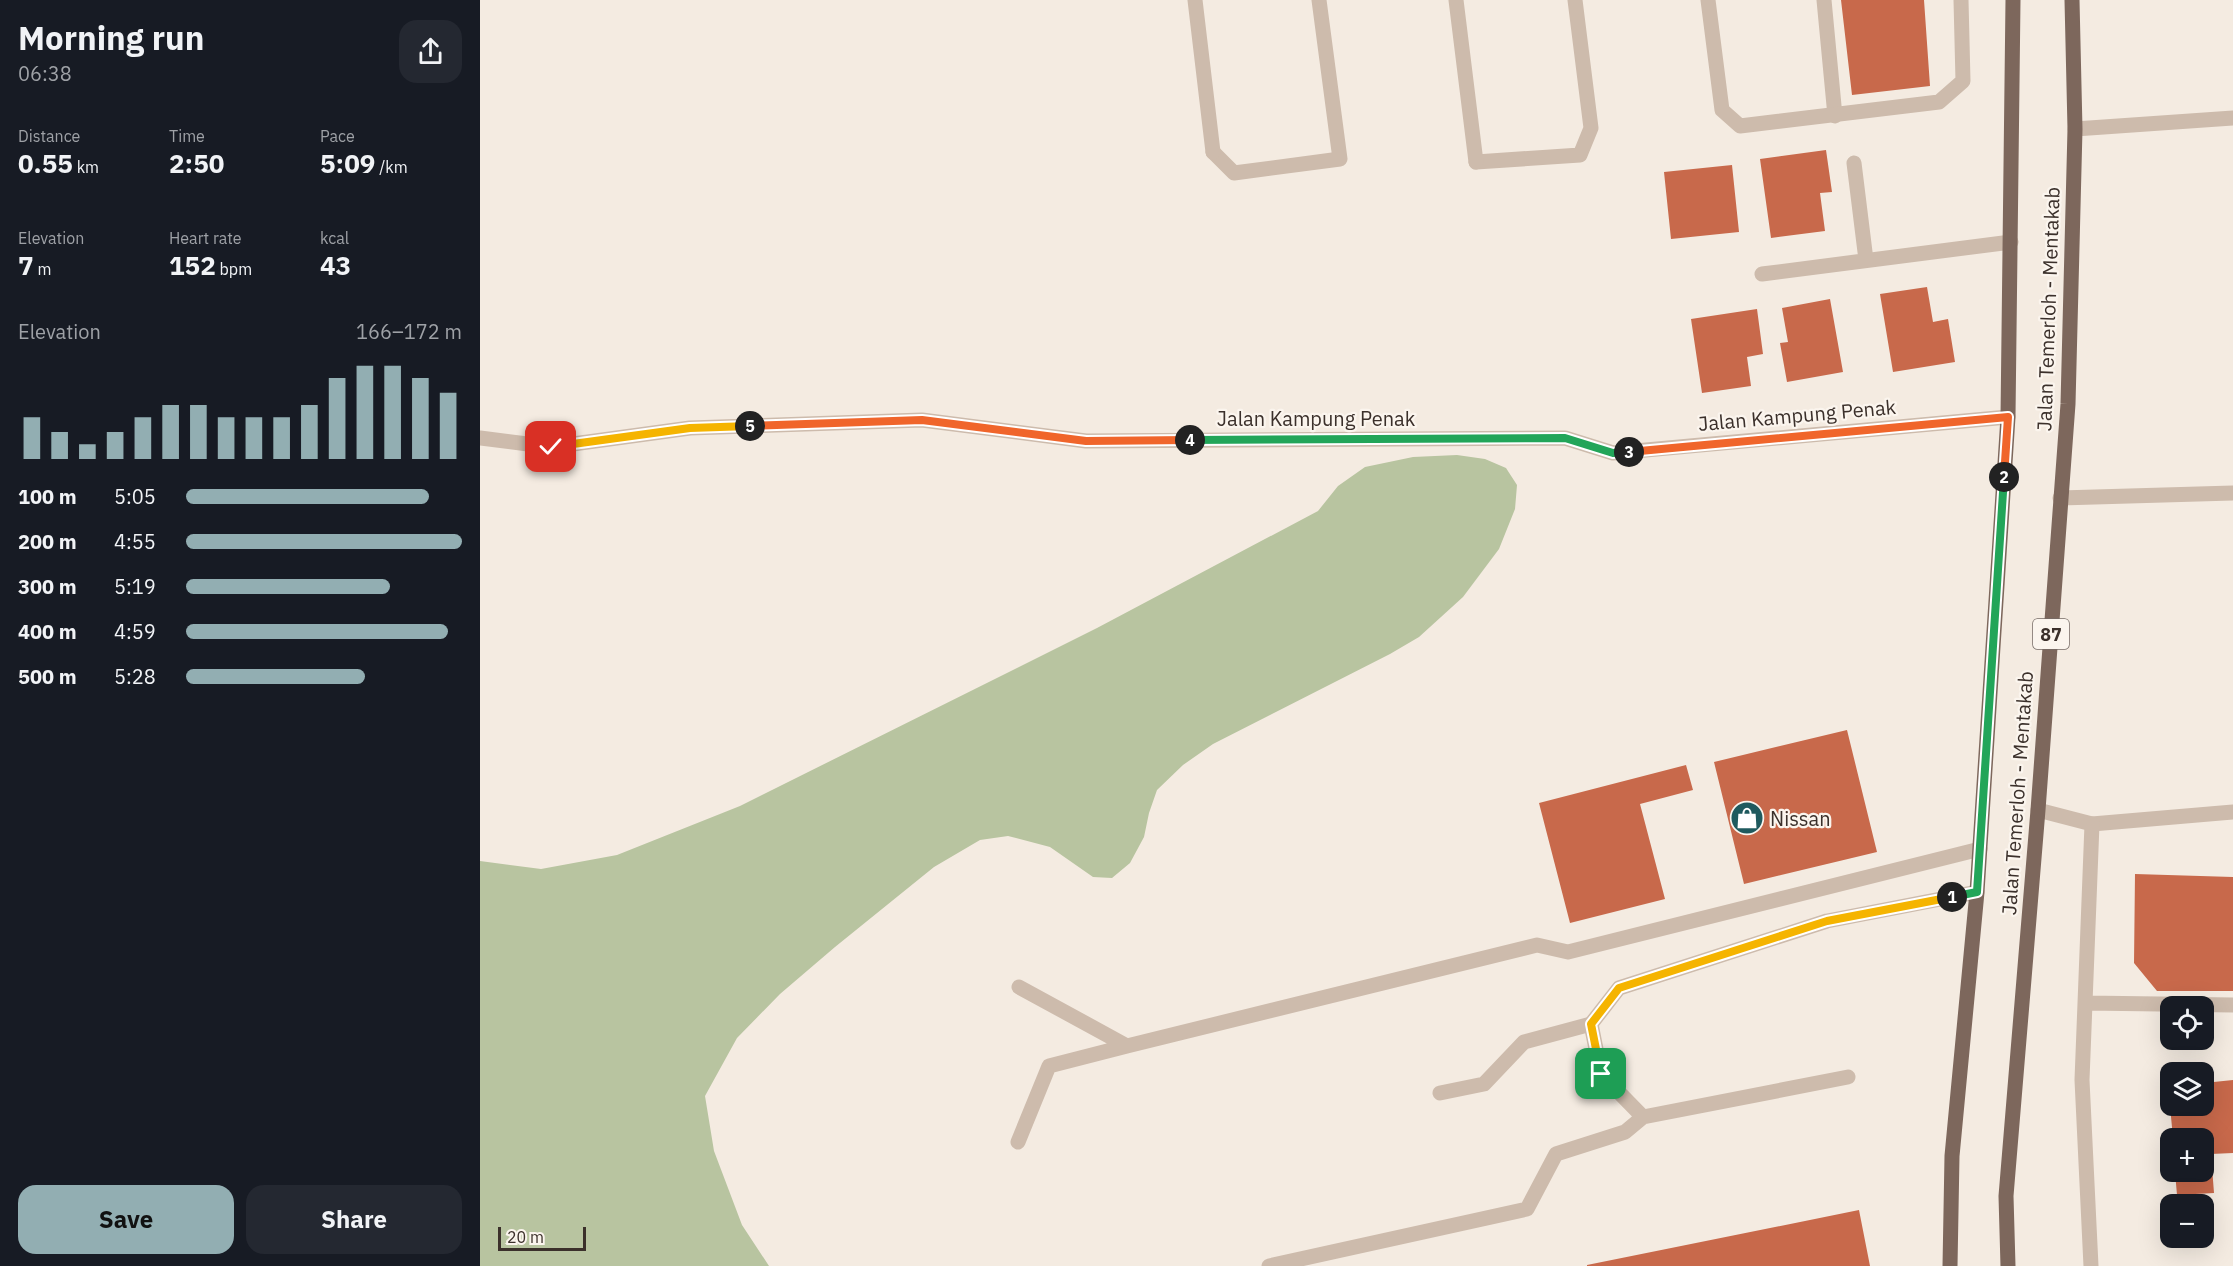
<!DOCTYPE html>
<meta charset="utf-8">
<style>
:root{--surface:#171b24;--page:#242831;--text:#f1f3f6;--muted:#9ea1a6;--accent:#92aeb2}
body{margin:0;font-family:"IBM Plex Sans",sans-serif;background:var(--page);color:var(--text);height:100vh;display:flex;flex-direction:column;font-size:22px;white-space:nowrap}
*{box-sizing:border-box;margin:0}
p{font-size:20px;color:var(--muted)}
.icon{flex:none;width:33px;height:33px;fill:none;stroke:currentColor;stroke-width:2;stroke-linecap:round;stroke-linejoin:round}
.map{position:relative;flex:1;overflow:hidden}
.details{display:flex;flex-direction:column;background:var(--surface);width:480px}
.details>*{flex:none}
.controls{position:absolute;left:1680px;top:996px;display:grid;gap:12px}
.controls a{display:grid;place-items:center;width:54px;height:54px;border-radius:12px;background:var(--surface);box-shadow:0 6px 24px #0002;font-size:30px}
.scale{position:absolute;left:18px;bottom:15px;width:88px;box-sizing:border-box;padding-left:6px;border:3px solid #3b302b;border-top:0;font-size:16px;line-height:21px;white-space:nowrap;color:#3b302b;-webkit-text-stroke:4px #fbf5ee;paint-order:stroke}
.pin{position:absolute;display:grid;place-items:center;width:51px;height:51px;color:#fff;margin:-26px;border-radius:12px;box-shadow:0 3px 9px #0006}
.km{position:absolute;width:30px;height:30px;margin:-15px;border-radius:50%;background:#222;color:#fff;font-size:16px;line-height:30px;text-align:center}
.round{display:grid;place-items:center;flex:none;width:63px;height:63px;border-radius:18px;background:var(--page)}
.summary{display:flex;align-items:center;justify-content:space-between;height:102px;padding:0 18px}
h1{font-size:33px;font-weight:800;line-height:45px}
.figures{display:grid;grid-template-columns:repeat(3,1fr);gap:9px;height:102px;padding:6px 18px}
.figures div{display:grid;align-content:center}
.figures b{font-size:26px;font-weight:800}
.figures small{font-size:16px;font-weight:400}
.figures p{font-size:16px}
.chart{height:168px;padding:12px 18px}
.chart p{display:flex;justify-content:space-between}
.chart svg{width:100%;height:108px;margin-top:6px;stroke:var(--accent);stroke-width:6}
.cta{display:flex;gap:12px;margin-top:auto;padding:12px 18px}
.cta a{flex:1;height:69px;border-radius:18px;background:var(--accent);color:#111;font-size:24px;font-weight:800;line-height:69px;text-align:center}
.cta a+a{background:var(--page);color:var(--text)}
ul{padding:0 18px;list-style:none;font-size:20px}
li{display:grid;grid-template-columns:96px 72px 1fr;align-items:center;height:45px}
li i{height:15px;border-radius:8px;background:var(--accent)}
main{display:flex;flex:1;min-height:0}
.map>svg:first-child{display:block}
.green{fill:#b8c4a0}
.building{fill:#c8694b}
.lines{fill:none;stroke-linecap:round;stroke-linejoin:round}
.lane{stroke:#cdbbac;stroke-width:15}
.street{stroke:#cdbbac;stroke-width:15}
.primary{stroke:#7d675c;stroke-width:15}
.split-1-casing{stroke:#fff;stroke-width:12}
.split-2-casing{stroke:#fff;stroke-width:12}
.split-3-casing{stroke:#fff;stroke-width:12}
.split-4-casing{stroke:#fff;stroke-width:12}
.split-5-casing{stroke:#fff;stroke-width:12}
.split-6-casing{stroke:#fff;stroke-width:12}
.split-1{stroke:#f5b400;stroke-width:8}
.split-2{stroke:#22a559;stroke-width:8}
.split-3{stroke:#f0652b;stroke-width:8}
.split-4{stroke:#22a559;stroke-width:8}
.split-5{stroke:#f0652b;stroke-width:8}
.split-6{stroke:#f5b400;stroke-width:8}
.labels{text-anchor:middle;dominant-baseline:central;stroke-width:4.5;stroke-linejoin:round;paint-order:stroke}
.shield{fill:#fbf5ee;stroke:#756b66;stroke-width:1.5}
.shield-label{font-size:18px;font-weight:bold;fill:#3b302b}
.street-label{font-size:20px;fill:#3b302b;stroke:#fbf5ee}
.poi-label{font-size:20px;fill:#3b302b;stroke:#fbf5ee;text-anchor:start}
</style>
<main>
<section class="details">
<div class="summary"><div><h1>Morning run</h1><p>06:38</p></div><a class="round"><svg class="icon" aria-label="share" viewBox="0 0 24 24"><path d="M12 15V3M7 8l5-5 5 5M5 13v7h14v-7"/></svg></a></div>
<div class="figures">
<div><p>Distance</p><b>0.55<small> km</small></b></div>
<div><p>Time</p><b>2:50</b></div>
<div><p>Pace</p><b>5:09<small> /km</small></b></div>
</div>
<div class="figures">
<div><p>Elevation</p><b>7<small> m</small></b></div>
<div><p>Heart rate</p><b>152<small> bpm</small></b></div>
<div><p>kcal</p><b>43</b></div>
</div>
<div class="chart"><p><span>Elevation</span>166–172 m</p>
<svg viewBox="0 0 160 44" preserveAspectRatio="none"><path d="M5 44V27M15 44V33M25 44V38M35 44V33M45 44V27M55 44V22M65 44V22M75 44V27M85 44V27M95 44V27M105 44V22M115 44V11M125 44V6M135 44V6M145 44V11M155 44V17"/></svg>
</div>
<ul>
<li><b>100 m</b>5:05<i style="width:88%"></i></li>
<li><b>200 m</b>4:55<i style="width:100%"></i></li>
<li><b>300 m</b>5:19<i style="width:74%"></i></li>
<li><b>400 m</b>4:59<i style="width:95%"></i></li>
<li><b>500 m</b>5:28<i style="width:65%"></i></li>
</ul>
<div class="cta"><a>Save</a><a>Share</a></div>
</section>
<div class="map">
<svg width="1753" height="1266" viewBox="0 0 1753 1266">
<rect width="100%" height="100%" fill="#f4ebe1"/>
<path class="green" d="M977,455L1005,459L1026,468L1037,485L1035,509L1019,549L983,597L939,637L910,654L733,744L703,765L677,790L669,813L664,837L650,863L632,878L613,877L570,847L528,836L500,840L454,867L355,947L300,994L257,1038L225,1096L234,1151L262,1225L289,1266H0V861L61,869L137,855L260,806L617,628L838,511L858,486L885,467L933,457Z"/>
<path class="building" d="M1361,0H1444L1450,86L1372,95Z
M1346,150L1352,192L1340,193L1345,231L1291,238L1280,159Z
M1252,165L1259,232L1191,239L1184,172Z
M1447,287L1453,322L1468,319L1475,362L1413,372L1400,294Z
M1350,299L1363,372L1307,382L1300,343L1308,342L1302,308Z
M1277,309L1283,354L1267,357L1271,386L1222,393L1211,319Z
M1367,730L1397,852L1264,884L1234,762Z
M1206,765L1213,790L1160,804L1185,899L1090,923L1059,803Z
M1655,874L1753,877V991H1677L1654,963Z
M1753,1080V1153L1731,1154L1734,1193L1697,1195L1695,1172H1724V1138H1693L1690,1106H1724V1083Z
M1379,1210L1390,1266H1107V1265Z"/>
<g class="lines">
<path class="lane" d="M1344,0L1355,116
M733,152L754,173L860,159L839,0
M996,162L1100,155L1111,128L1095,0
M1374,163L1386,260
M1282,274L1531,242
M1612,824L1753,812
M539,987L647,1046L1057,945L1088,952L1500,849
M960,1093L1004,1084L1044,1042L1111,1024
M538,1142L569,1066L647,1046"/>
<path class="street" d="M715,0L733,152
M976,0L996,162
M1228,0L1242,110L1260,126L1459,102L1483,81L1481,0
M1595,129L1753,118
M0,438L71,447L210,428L442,420L606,441L1085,438L1133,453L1528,417
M1580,498L1753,493
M1558,810L1612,824L1602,1080L1611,1266
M1606,1003L1753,1005
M1368,1077L1163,1117L1121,1074L1111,1024L1139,988L1347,921L1497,892
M789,1266L1047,1209L1076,1154L1145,1132L1163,1117"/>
<path class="primary" d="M1470,1266L1472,1156L1497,892L1528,417L1533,0
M1528,1266L1526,1196L1558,810L1588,404L1595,129L1592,0"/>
</g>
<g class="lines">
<g class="split-1-casing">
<path id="split-1" d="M1121,1074L1111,1024L1139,988L1347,921L1472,897"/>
</g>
<g class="split-2-casing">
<path id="split-2" d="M1472,897L1497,892L1524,477"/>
</g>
<g class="split-3-casing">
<path id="split-3" d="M1149,452L1528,417L1524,477"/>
</g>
<g class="split-4-casing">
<path id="split-4" d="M710,440L1085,438L1133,453L1149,452"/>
</g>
<g class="split-5-casing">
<path id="split-5" d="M270,426L442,420L606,441L710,440"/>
</g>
<g class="split-6-casing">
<path id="split-6" d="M71,447L210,428L270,426"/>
</g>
<use href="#split-1" class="split-1"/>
<use href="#split-2" class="split-2"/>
<use href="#split-3" class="split-3"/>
<use href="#split-4" class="split-4"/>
<use href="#split-5" class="split-5"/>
<use href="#split-6" class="split-6"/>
</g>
<defs>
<g id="shop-disc" transform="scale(1.725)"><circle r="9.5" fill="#1f5a5e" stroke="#fbf5ee"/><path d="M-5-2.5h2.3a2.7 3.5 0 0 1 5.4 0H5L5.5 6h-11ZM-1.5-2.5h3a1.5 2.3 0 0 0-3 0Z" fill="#fff"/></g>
</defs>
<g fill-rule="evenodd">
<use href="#shop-disc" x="1267" y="818"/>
</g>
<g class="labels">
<rect class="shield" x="1553" y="619" width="36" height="30" rx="4.5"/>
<g class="shield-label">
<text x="1571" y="634">87</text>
</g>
<g class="street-label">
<text transform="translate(1568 309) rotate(-88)">Jalan Temerloh - Mentakab</text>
<text transform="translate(1317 415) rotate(-5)">Jalan Kampung Penak</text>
<text x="836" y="418">Jalan Kampung Penak</text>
<text transform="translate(1537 793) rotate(-86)">Jalan Temerloh - Mentakab</text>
</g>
<g class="poi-label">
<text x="1290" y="818">Nissan</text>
</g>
</g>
</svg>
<div class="controls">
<a><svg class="icon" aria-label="locate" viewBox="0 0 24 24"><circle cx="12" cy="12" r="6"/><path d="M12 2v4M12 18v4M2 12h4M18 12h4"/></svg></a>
<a><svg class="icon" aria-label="layers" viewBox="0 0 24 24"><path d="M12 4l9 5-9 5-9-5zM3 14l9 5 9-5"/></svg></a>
<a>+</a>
<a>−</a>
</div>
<div class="scale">20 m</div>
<div class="pin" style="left:1121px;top:1074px;background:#1e9e55"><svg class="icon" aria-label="arrive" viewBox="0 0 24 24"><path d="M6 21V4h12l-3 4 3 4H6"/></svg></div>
<div class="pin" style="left:71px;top:447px;background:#d93025"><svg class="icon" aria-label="check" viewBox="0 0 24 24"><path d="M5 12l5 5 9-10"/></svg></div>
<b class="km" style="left:1472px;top:897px">1</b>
<b class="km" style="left:1524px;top:477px">2</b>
<b class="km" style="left:1149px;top:452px">3</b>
<b class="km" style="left:710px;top:440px">4</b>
<b class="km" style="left:270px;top:426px">5</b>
</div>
</main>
